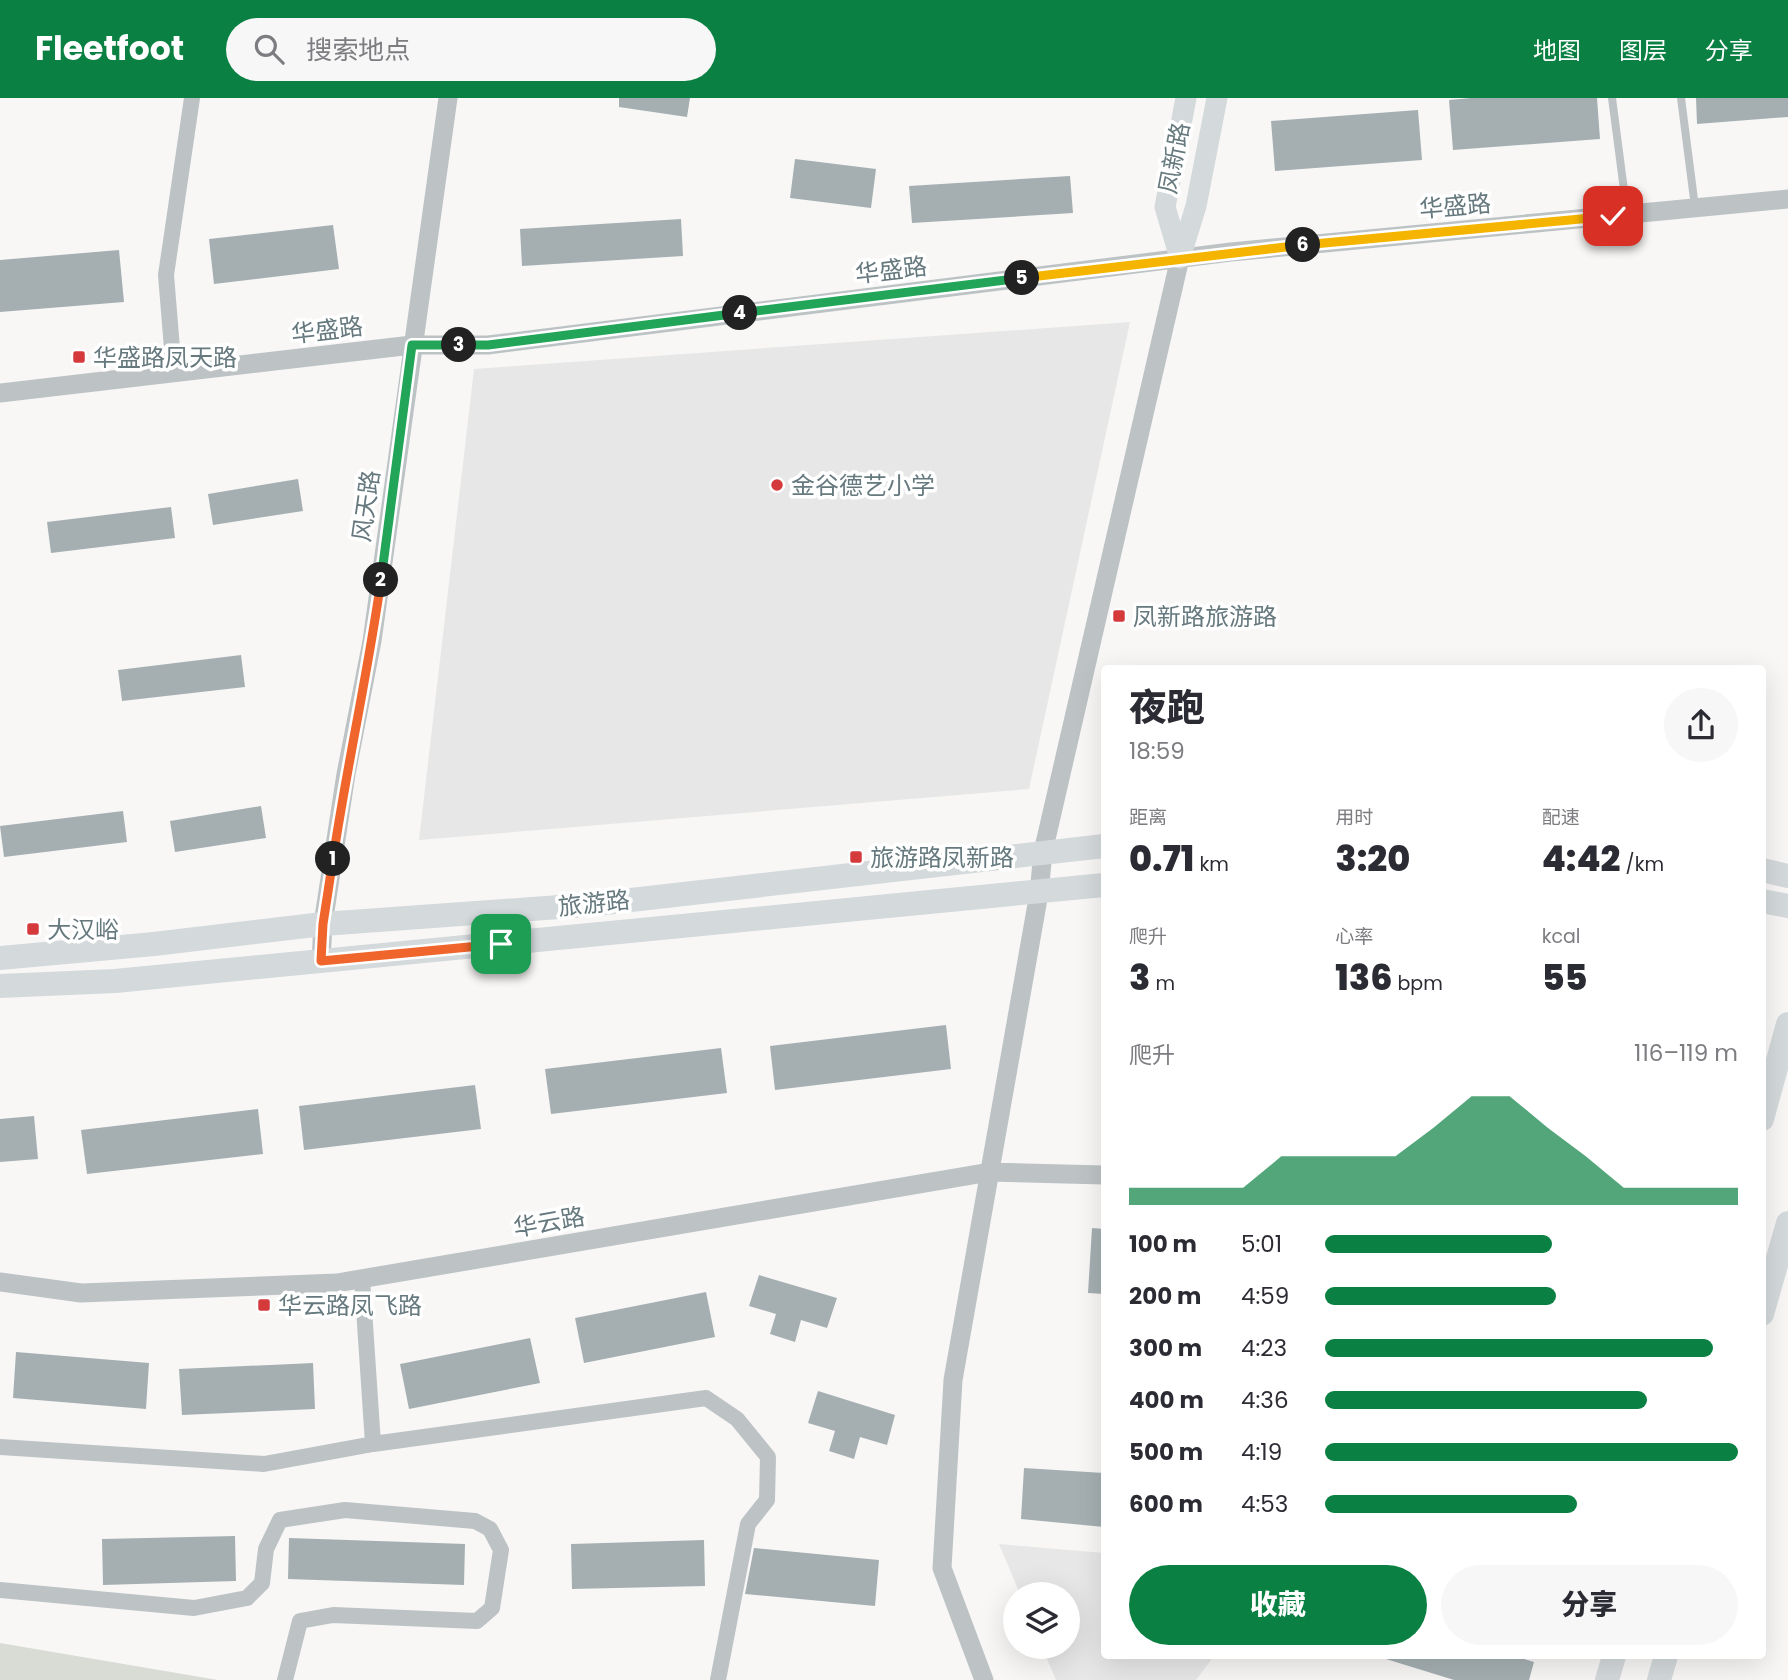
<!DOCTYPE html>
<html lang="zh">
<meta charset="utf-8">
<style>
:root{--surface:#fff;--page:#f7f7f7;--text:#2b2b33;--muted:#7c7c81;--accent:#0b8043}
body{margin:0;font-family:Poppins,"Noto Sans SC",sans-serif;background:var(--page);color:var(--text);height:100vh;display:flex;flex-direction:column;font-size:26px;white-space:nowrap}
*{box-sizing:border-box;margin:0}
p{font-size:23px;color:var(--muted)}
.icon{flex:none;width:38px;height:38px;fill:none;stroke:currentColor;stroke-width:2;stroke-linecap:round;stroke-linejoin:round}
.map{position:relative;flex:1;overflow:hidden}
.drawer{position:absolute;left:1101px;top:567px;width:665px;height:994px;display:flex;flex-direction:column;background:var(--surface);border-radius:7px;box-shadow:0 7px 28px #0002}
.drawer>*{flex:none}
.fabs{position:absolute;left:1003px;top:1484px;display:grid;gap:14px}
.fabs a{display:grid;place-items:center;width:77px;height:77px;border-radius:50%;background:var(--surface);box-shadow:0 7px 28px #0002;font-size:35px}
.pin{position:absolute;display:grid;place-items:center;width:60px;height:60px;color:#fff;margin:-30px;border-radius:14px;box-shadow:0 4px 10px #0006}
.km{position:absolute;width:35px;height:35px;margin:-18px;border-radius:50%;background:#222;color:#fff;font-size:19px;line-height:35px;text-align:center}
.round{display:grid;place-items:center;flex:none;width:74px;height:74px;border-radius:37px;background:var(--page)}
.head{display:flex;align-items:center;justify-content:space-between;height:119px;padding:0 28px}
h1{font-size:38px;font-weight:800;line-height:52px}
.stats{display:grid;grid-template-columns:repeat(3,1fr);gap:10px;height:119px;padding:7px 28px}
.stats div{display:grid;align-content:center}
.stats b{font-size:35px;font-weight:800}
.stats small{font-size:19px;font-weight:400}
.stats p{font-size:19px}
.chart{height:196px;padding:14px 28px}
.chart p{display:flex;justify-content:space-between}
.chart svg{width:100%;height:126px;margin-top:7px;fill:var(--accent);opacity:.7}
.action{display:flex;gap:14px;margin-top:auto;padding:14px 28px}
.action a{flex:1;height:80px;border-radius:42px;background:var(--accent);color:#fff;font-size:28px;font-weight:800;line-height:80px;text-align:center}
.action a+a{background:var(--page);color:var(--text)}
ul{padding:0 28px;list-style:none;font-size:23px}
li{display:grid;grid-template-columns:112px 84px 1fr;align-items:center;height:52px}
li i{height:18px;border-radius:9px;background:var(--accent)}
header{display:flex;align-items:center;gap:42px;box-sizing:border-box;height:98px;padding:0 35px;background:var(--accent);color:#fff}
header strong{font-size:33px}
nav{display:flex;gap:38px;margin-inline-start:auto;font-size:24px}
.search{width:490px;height:63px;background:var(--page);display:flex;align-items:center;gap:18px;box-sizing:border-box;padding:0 24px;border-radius:38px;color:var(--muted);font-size:26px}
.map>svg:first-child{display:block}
.built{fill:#e6e7e6}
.green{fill:#d9dcd5}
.building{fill:#a5afb2}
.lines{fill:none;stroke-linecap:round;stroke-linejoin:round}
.service{stroke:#bdc3c5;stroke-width:8}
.minor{stroke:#bdc3c5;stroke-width:16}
.tertiary{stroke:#bdc3c5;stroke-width:19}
.secondary{stroke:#d4d9db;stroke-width:21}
.primary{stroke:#d4d9db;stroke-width:24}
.split-1-casing{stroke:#fff;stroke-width:14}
.split-2-casing{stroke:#fff;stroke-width:14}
.split-3-casing{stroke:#fff;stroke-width:14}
.split-4-casing{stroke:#fff;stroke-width:14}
.split-5-casing{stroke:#fff;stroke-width:14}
.split-6-casing{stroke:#fff;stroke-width:14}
.split-7-casing{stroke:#fff;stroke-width:14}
.split-1{stroke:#f0652b;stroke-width:9}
.split-2{stroke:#f0652b;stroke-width:9}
.split-3{stroke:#22a559;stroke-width:9}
.split-4{stroke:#22a559;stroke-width:9}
.split-5{stroke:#22a559;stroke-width:9}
.split-6{stroke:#f5b400;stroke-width:9}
.split-7{stroke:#f5b400;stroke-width:9}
.poi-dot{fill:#d43a3b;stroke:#fff;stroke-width:2.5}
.labels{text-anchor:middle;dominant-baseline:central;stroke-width:7;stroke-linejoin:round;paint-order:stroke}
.street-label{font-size:24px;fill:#66797e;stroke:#fff}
.poi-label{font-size:24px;fill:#66797e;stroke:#fff;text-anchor:start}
</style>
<header>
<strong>Fleetfoot</strong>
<div class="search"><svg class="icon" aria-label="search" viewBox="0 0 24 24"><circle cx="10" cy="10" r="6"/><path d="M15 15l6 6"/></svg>搜索地点</div>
<nav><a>地图</a><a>图层</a><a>分享</a></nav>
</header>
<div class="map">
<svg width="1788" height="1582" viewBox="0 0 1788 1582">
<rect width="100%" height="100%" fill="#f8f7f6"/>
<path class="built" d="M1130,224L1029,691L419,742L474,271Z
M999,1446L1104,1455V1558H1214L1196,1582H1056L1042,1549H1068V1496H1020Z"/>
<path class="green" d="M0,1545L218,1582H0Z"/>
<path class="building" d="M619,0H690L687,19L619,9Z
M1471,0H1597L1600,41L1453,52L1449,2Z
M1696,0H1788V19L1697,26Z
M1418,12L1422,62L1275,73L1271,23Z
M795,61L876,71L871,110L790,100Z
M1070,78L1073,115L912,125L909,88Z
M681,121L683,158L522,168L520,131Z
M333,127L339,171L214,186L209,141Z
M119,152L124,204L0,214V162Z
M298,381L303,413L213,427L208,396Z
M171,409L175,440L51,455L47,424Z
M241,557L245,589L122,603L118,572Z
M261,708L266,740L175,754L170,723Z
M123,713L127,744L4,759L0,728Z
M946,927L951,971L775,992L770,948Z
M721,950L727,995L551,1016L545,971Z
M475,987L481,1031L304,1052L299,1008Z
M258,1011L263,1056L87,1076L81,1032Z
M34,1018L38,1061L0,1064V1021Z
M1092,1130L1104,1131V1196L1088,1195Z
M759,1177L837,1200L827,1230L801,1222L795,1244L770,1236L776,1216L749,1208Z
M706,1194L715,1239L584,1265L575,1220Z
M530,1240L540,1285L409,1311L400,1266Z
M16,1254L149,1265L146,1311L13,1300Z
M313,1265L315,1311L182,1317L179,1271Z
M818,1293L895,1317L887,1347L860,1339L854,1361L829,1353L835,1333L808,1325Z
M1024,1370L1104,1375V1429L1021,1421Z
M235,1438L236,1483L103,1487L102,1441Z
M289,1440L465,1446L464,1487L288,1481Z
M704,1442L705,1488L572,1491L571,1446Z
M754,1450L879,1462L875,1508L745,1496Z
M1386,1558H1514L1534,1564L1529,1582H1454L1386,1561Z"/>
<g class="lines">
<path class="service" d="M1612,0L1627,115
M1681,0L1695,109"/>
<path class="minor" d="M174,275L166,177L192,0
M373,1346L706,1300L737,1321L768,1359L767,1402L748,1426L718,1582
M0,1349L264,1366L373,1346L362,1181
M0,1492L194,1510L247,1500L262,1485L266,1451L280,1422L345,1412L475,1423L490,1431L501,1452L492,1510L477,1523L333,1517L300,1523L285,1582"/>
<path class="tertiary" d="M0,295L412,247H488L1231,154L1788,101
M321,863L323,826L346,676L372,543L448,0
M0,1184L81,1195L337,1185L990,1074L1104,1077
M984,1582L942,1470L953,1282L1039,795L1043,754L1180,160"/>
<path class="secondary" d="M1180,160L1196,108L1217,0
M1180,160L1165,109L1186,0"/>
<path class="primary" d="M1762,772L1788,778
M1762,803L1788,808
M0,860L154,846L323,826L587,807L1104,748
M0,888L115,883L1104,787
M1762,1021L1788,926
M1762,1216L1788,1125
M1607,1582L1614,1558
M1659,1582L1666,1558"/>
</g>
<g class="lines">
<g class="split-1-casing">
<path id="split-1" d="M333,761L323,826L321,863L501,846"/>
</g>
<g class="split-2-casing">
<path id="split-2" d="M333,761C347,667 368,575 381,482"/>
</g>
<g class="split-3-casing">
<path id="split-3" d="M381,482L412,247H459"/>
</g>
<g class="split-4-casing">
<path id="split-4" d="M459,247H488L740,215"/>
</g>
<g class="split-5-casing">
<path id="split-5" d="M740,215L1022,180"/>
</g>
<g class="split-6-casing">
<path id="split-6" d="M1022,180L1303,147"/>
</g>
<g class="split-7-casing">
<path id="split-7" d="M1303,147L1613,118"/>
</g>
<use href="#split-1" class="split-1"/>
<use href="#split-2" class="split-2"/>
<use href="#split-3" class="split-3"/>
<use href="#split-4" class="split-4"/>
<use href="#split-5" class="split-5"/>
<use href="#split-6" class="split-6"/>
<use href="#split-7" class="split-7"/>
</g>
<g class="poi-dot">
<rect x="72" y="252" width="14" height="14" rx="3.5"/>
<circle cx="777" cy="387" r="7"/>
<rect x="1112" y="511" width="14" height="14" rx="3.5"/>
<rect x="849" y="752" width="14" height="14" rx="3.5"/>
<rect x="26" y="824" width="14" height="14" rx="3.5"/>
<rect x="257" y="1200" width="14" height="14" rx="3.5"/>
</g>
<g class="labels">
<g class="street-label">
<text transform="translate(1174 60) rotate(-79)">凤新路</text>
<text transform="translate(1455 108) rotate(-5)">华盛路</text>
<text transform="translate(891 172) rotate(-7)">华盛路</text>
<text transform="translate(327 232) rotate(-7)">华盛路</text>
<text transform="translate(366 408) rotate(-82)">风天路</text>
<text transform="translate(594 805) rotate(-6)">旅游路</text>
<text transform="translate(549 1124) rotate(-10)">华云路</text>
</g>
<g class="poi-label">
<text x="93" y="259">华盛路凤天路</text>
<text x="791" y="387">金谷德艺小学</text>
<text x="1133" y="518">凤新路旅游路</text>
<text x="870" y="759">旅游路凤新路</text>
<text x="47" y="831">大汉峪</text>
<text x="278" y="1207">华云路凤飞路</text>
</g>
</g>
</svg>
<div class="fabs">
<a><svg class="icon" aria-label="layers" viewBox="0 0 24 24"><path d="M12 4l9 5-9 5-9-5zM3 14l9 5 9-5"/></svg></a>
</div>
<div class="pin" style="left:501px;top:846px;background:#1e9e55"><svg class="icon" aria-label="arrive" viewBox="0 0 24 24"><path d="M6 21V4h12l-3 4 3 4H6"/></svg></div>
<div class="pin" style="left:1613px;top:118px;background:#d93025"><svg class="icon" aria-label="check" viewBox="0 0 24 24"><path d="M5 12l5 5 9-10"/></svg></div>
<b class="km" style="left:333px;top:761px">1</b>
<b class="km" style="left:381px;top:482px">2</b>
<b class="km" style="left:459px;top:247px">3</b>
<b class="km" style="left:740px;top:215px">4</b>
<b class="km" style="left:1022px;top:180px">5</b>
<b class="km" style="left:1303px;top:147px">6</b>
<section class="drawer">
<div class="head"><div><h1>夜跑</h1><p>18:59</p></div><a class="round"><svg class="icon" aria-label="share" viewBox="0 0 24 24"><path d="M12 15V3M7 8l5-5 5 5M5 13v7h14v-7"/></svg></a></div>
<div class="stats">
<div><p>距离</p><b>0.71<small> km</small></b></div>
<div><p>用时</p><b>3:20</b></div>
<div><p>配速</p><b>4:42<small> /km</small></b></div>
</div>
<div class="stats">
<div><p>爬升</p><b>3<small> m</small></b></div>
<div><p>心率</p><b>136<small> bpm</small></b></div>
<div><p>kcal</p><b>55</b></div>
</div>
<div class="chart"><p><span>爬升</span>116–119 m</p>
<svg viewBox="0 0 160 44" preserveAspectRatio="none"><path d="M0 44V38L10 38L20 38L30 38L40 27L50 27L60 27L70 27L80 17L90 6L100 6L110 17L120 27L130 38L140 38L150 38L160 38V44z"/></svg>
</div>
<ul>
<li><b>100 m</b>5:01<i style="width:55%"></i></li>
<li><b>200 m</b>4:59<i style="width:56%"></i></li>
<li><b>300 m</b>4:23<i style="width:94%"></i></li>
<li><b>400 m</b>4:36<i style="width:78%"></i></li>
<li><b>500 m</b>4:19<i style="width:100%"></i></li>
<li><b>600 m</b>4:53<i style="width:61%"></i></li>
</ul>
<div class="action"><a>收藏</a><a>分享</a></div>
</section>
</div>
